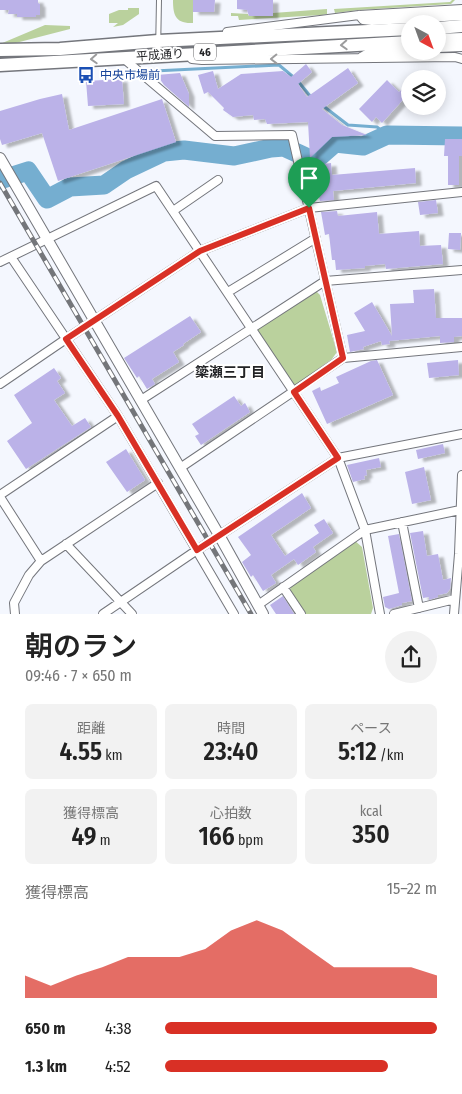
<!DOCTYPE html>
<html lang="ja">
<meta charset="utf-8">
<style>
:root{--surface:#fff;--page:#f2f2f2;--text:#222;--muted:#767676;--accent:#d93025}
body{margin:0;font-family:"Fira Sans Condensed","Noto Sans JP",sans-serif;background:var(--page);color:var(--text);height:100vh;display:flex;flex-direction:column;font-size:19px;white-space:nowrap}
*{box-sizing:border-box;margin:0}
p{font-size:16px;color:var(--muted)}
.icon{flex:none;width:28px;height:28px;fill:none;stroke:currentColor;stroke-width:2;stroke-linecap:round;stroke-linejoin:round}
.map{position:relative;height:614px;overflow:hidden}
.panel{display:flex;flex-direction:column;background:var(--surface);flex:1}
.panel>*{flex:none}
.needle{width:32px;rotate:139deg}
.buttons{position:absolute;left:401px;top:15px;display:grid;gap:10px}
.buttons a{display:grid;place-items:center;width:45px;height:45px;border-radius:50%;background:var(--surface);box-shadow:0 2px 12px #0003;font-size:25px}
.pin{position:absolute;display:grid;place-items:center;width:42px;height:42px;color:#fff;margin:-51px -21px;border-radius:50% 50% 50% 0;rotate:-45deg;box-shadow:0 0 5px #0007}
.pin .icon{rotate:45deg}
.round{display:grid;place-items:center;flex:none;width:52px;height:52px;border-radius:26px;background:var(--page)}
.headline{display:flex;align-items:center;justify-content:space-between;height:85px;padding:0 25px}
h1{font-size:28px;font-weight:600;line-height:38px}
.metrics{display:grid;grid-template-columns:repeat(3,1fr);gap:8px;height:85px;padding:5px 25px}
.metrics div{display:grid;align-content:center;border-radius:8px;background:var(--page);text-align:center}
.metrics b{font-size:25px;font-weight:600}
.metrics small{font-size:14px;font-weight:400}
.metrics p{font-size:14px}
.chart{height:140px;padding:10px 25px}
.chart p{display:flex;justify-content:space-between}
.chart svg{width:100%;height:90px;margin-top:5px;fill:var(--accent);opacity:.7}
ul{padding:0 25px;list-style:none;font-size:16px}
li{display:grid;grid-template-columns:80px 60px 1fr;align-items:center;height:38px}
li i{height:12px;border-radius:6px;background:var(--accent)}
.map>svg:first-child{display:block}
.green{fill:#bad19d}
.lines{fill:none;stroke-linecap:round;stroke-linejoin:round}
.stream{stroke:#75aed0;stroke-width:3}
.river{stroke:#75aed0;stroke-width:19}
.building{fill:#bbb2e8;filter:url(#shadow)}
.service-casing{stroke:#74767c;stroke-width:6}
.minor-casing{stroke:#74767c;stroke-width:10}
.tertiary-casing{stroke:#74767c;stroke-width:12}
.primary-casing{stroke:#74767c;stroke-width:15}
.service{stroke:#fff;stroke-width:4}
.minor{stroke:#fff;stroke-width:8}
.tertiary{stroke:#fff;stroke-width:10}
.primary{stroke:#fff;stroke-width:12}
.rail-casing{stroke:#74767a;stroke-width:5}
.rail{stroke:#fff;stroke-width:3;stroke-dasharray:9;stroke-linecap:butt}
.oneway{stroke:#9c9c9d}
.route-casing{stroke:#fff;stroke-width:10}
.route{stroke:#d93025;stroke-width:6}
.labels{text-anchor:middle;dominant-baseline:central;stroke-width:4;stroke-linejoin:round;paint-order:stroke}
.shield{fill:#fff;stroke:#646567;stroke-width:1}
.shield-label{font-size:11px;font-weight:bold;fill:#222326}
.street-label{font-size:12px;fill:#222326;stroke:#fff}
.transit-label{font-size:12px;fill:#164399;stroke:#fff;text-anchor:start}
.neighbourhood-label{font-size:14px;font-weight:bold;fill:#222326;stroke:#fff}
</style>
<div class="map">
<svg width="462" height="614" viewBox="0 0 462 614">
<defs>
<filter id="shadow"><feDropShadow dx="5.5" dy="3" stdDeviation="1" flood-color="#0004"/></filter>
</defs>
<rect width="100%" height="100%" fill="#f4f7fe"/>
<path class="green" d="M173,0H193V23C175,24 173,14 173,0Z
M452,0H455L451,4L359,10L335,13L334,9L450,2Z
M128,8H139V14L123,25L113,27L118,23H109V14L119,10H128Z
M327,9V14L322,15L239,20L238,16H231V13L248,14L249,16H273V13Z
M45,25L70,26V29L0,47V44Z
M316,291L320,295L337,352L332,359L296,385L289,382L257,332L259,327Z
M354,540L362,547L373,608L371,614H306L290,591L291,584Z"/>
<g class="lines">
<path class="stream" d="M154,71L279,65L297,80L311,97
M322,105L348,125L377,127L387,135"/>
<path class="river" d="M0,180L28,171L47,199L70,187L104,185L126,170L164,152L184,150L234,156L271,148L284,147L310,159L319,157L335,143L363,146L387,135L462,136"/>
</g>
<path class="building" d="M0,0H38V3L40,4V15H36V17H17V14H8L9,10H0Z
M193,0H215L214,12H193Z
M237,0H273V16H249L247,10L237,9Z
M306,64L312,72L298,84L307,97L348,68L358,83L322,109L342,125L367,135L332,137L310,158L308,122L267,124L265,119L254,120L253,115L233,117L223,110L224,108L208,92L204,94L198,75L213,71L218,89L241,74L283,71L291,77Z
M180,73L189,94V107L164,85L157,75Z
M122,79L124,104L88,106L86,81Z
M387,80L399,92L410,82V92L382,123L376,117L372,122L359,109Z
M62,94L69,130L162,99L176,142L58,181L42,133L2,145L0,139V111L40,99Z
M445,139H462V156H459V185H448V156H444Z
M331,163L332,175L415,168L416,183L333,191L334,200L320,201L319,197L314,198L312,178L308,179L305,166Z
M436,200L438,213L420,215L418,202Z
M337,211L338,216L377,212L379,234L419,231L420,246L441,245L443,264L386,269L385,264L365,266V268L336,270L335,260H332L329,234L325,235L321,212Z
M449,233H461L460,250L448,249Z
M434,289L436,318H462V336L454,337V342L440,343V336L389,341L390,344L382,345L381,341L363,347L364,349L350,352L347,335L365,331L354,313L372,302L392,336L390,304L414,303L413,290Z
M190,316L201,332L183,344L184,345L173,352L179,362L152,379L155,384L147,389L139,376L137,378L124,358Z
M377,360L393,395L327,424L312,391L320,387L321,391L339,383L336,377L371,361Z
M458,360L459,375L429,378L427,363Z
M54,368L61,378L57,381L65,393L54,400L72,426L85,418L91,427L26,469L7,441L32,423L14,395Z
M234,396L241,406L245,403L250,412L201,445L195,436L199,434L192,424Z
M443,444L445,453L418,459L416,450Z
M126,449L145,480L127,492L106,462Z
M379,458L381,467L366,470L367,475L364,476L365,479L353,482L347,465Z
M424,467L431,500L412,504L405,472Z
M302,493L311,508L271,535L285,556L319,533L314,525L324,519L333,533L313,547L316,552L298,565L294,559L271,575L276,583L263,591L253,575L251,577L242,562L251,555L238,537Z
M423,531L427,556L438,554L443,580L451,578L450,589L447,593L438,595V597L429,600V597L423,598L410,533Z
M399,534L412,601L402,603V605L389,609L385,607L383,597L399,593L388,536Z
M283,596L294,614H276L270,605Z"/>
<g class="lines">
<g class="service-casing">
<path id="service" d="M158,53L159,0"/>
</g>
<g class="minor-casing">
<path id="minor" d="M359,15L363,20L372,21L462,16
M227,32L359,15L462,9
M438,48L462,47
M361,57L370,52L410,50
M123,58L215,136L292,135L343,358
M192,59L202,60L455,57L462,59
M173,211L218,180
M11,257L118,416L234,614
M0,262L156,186L338,458L365,530L380,614
M228,292L316,238
M0,384L66,339L200,251L309,208L462,192
M141,400L325,281L462,270
M180,468L343,358L462,347
M0,495L118,416
M0,497L41,561L158,483
M402,522L419,608
M66,544L132,614
M283,587L301,614
M258,605L365,530L460,510
M15,614L14,603L29,575L41,561
M103,614L197,550L338,458L462,434
M394,614L455,599
M454,614L459,554L462,475"/>
</g>
<g class="tertiary-casing">
<path id="tertiary" d="M0,158L219,535L263,614"/>
</g>
<g class="primary-casing">
<path id="primary" d="M438,28L462,26
M438,40L462,39
M0,50L60,49L158,41L410,29
M0,65L410,42"/>
</g>
<use href="#service" class="service"/>
<use href="#minor" class="minor"/>
<use href="#tertiary" class="tertiary"/>
<use href="#primary" class="primary"/>
<g class="rail-casing">
<path id="rail" d="M0,183L251,614"/>
</g>
<use href="#rail" class="rail"/>
</g>
<defs><path id="oneway-chevron" d="M-2-3.5L2.5 0L-2 3.5" fill="none" stroke-width="1.6" stroke-linecap="round" stroke-linejoin="round" transform="scale(1.25)"/></defs>
<g class="oneway">
<use href="#oneway-chevron" transform="translate(344 45) rotate(177)"/>
<use href="#oneway-chevron" transform="translate(94 59) rotate(177)"/>
<use href="#oneway-chevron" transform="translate(274 59) rotate(179)"/>
</g>
<g class="lines">
<g class="route-casing">
<path id="route" d="M309,208L343,358L294,392L338,458L197,550L118,416L66,339L200,251Z"/>
</g>
<use href="#route" class="route"/>
</g>
<defs>
<g id="bus-bare" transform="scale(1.35)"><path d="M-5-6H5V4H4V6H2V4H-2V6H-4V4H-5ZM-3.5-4V0h7V-4ZM-3.5 1.2v1.5H-2V1.2ZM2 1.2v1.5H3.5V1.2Z" fill="#1a4fb4" stroke="#fff" stroke-width="2.5" paint-order="stroke"/></g>
</defs>
<g fill-rule="evenodd">
<use href="#bus-bare" x="86" y="75"/>
</g>
<g class="labels">
<rect class="shield" x="194" y="43.5" width="22" height="17" rx="4"/>
<g class="shield-label">
<text x="205" y="52">46</text>
</g>
<g class="street-label">
<text transform="translate(160 55) rotate(-4)">平成通り</text>
</g>
<g class="transit-label">
<text x="100" y="75">中央市場前</text>
</g>
<g class="neighbourhood-label">
<text x="230" y="372">簗瀬三丁目</text>
</g>
</g>
</svg>
<div class="buttons">
<a><svg class="needle" viewBox="-14 -14 28 28"><path d="M0-13l5 13h-10z" fill="#e53935"/><path d="M0 13l5-13h-10z" fill="#767676"/></svg></a>
<a><svg class="icon" aria-label="layers" viewBox="0 0 24 24"><path d="M12 4l9 5-9 5-9-5zM3 14l9 5 9-5"/></svg></a>
</div>
<div class="pin" style="left:309px;top:208px;background:#1e9e55"><svg class="icon" aria-label="arrive" viewBox="0 0 24 24"><path d="M6 21V4h12l-3 4 3 4H6"/></svg></div>
</div>
<section class="panel">
<div class="headline"><div><h1>朝のラン</h1><p>09:46 · 7 × 650 m</p></div><a class="round"><svg class="icon" aria-label="share" viewBox="0 0 24 24"><path d="M12 15V3M7 8l5-5 5 5M5 13v7h14v-7"/></svg></a></div>
<div class="metrics">
<div><p>距離</p><b>4.55<small> km</small></b></div>
<div><p>時間</p><b>23:40</b></div>
<div><p>ペース</p><b>5:12<small> /km</small></b></div>
</div>
<div class="metrics">
<div><p>獲得標高</p><b>49<small> m</small></b></div>
<div><p>心拍数</p><b>166<small> bpm</small></b></div>
<div><p>kcal</p><b>350</b></div>
</div>
<div class="chart"><p><span>獲得標高</span>15–22 m</p>
<svg viewBox="0 0 160 44" preserveAspectRatio="none"><path d="M0 44V33L10 38L20 33L30 29L40 24L50 24L60 24L70 20L80 11L90 6L100 11L110 20L120 29L130 29L140 29L150 29L160 33V44z"/></svg>
</div>
<ul>
<li><b>650 m</b>4:38<i style="width:100%"></i></li>
<li><b>1.3 km</b>4:52<i style="width:82%"></i></li>
</ul>
</section>
